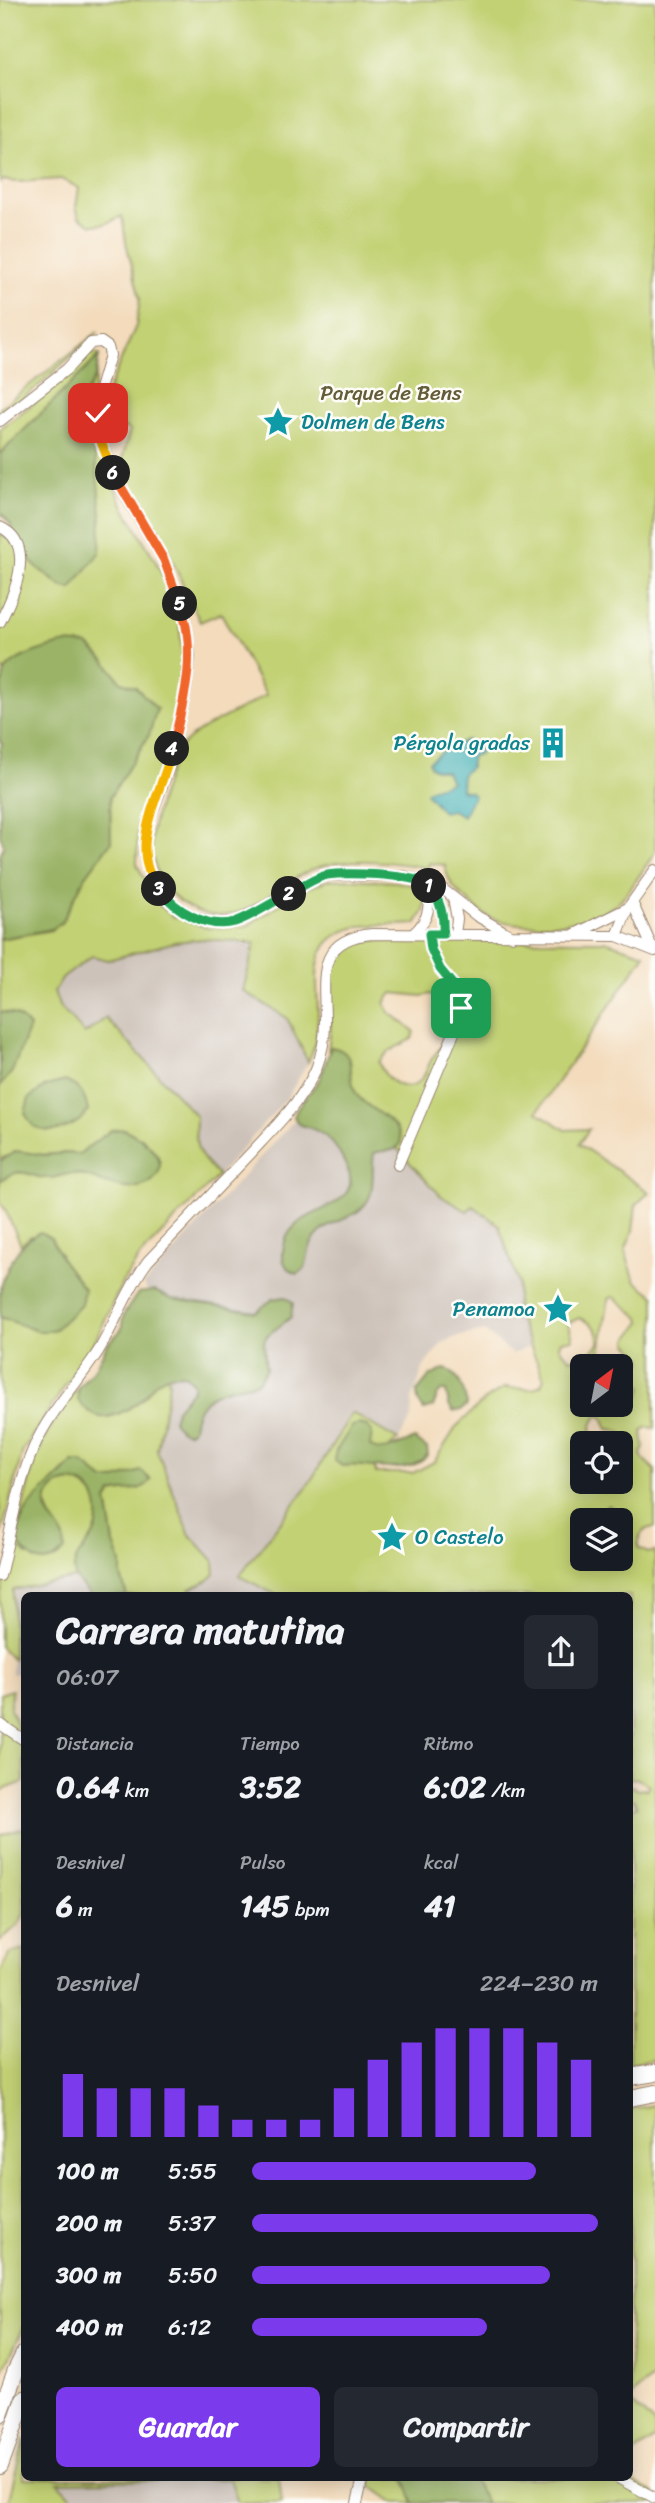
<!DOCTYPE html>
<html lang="es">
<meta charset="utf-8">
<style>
:root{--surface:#171b24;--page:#242831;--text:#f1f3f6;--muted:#9ea1a6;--accent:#7c3aed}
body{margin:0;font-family:Sriracha,sans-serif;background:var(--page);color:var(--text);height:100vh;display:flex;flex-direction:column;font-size:26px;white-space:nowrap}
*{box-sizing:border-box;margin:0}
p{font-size:23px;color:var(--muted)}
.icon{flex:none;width:38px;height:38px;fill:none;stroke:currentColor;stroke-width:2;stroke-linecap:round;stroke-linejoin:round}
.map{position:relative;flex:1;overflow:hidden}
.details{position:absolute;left:21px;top:1592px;width:612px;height:889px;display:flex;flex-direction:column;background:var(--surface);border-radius:10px;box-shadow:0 4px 18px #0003}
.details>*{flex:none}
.needle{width:46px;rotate:32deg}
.controls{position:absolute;left:570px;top:1354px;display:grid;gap:14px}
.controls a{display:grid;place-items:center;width:63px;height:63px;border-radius:10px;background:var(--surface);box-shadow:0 4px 18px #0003;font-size:35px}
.pin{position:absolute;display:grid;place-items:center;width:60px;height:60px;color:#fff;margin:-30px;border-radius:14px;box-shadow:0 4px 10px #0006}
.km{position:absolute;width:35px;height:35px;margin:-18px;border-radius:50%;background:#222;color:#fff;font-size:19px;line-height:35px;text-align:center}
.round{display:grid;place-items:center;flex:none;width:74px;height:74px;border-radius:10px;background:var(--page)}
.headline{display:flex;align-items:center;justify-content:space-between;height:119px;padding:0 35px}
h1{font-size:38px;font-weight:700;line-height:52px}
.stats{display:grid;grid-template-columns:repeat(3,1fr);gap:10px;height:119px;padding:7px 35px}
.stats div{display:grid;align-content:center}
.stats b{font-size:30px;font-weight:700}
.stats small{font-size:19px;font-weight:400}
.stats p{font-size:19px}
.chart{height:196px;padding:14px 35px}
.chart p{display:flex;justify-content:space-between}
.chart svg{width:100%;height:126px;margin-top:7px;stroke:var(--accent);stroke-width:6}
.cta{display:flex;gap:14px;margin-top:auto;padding:14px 35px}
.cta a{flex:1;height:80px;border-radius:10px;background:var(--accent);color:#fff;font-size:28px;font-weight:700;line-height:80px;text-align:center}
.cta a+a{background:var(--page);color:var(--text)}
ul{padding:0 35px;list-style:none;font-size:23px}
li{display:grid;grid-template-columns:112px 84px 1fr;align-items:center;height:52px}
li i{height:18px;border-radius:9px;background:var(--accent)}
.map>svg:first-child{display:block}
.industrial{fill:#cdc2b9}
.green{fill:#c3d174;stroke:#7f7e49;stroke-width:2;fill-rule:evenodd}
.forest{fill:#9ab366;stroke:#6a6e42;stroke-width:2}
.water{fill:#3cadb3;stroke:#3c6c68;stroke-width:2}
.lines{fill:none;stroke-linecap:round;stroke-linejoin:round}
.minor-casing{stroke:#97826d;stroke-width:12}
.trunk-casing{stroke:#97826d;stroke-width:18}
.minor{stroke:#fff;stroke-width:10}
.trunk{stroke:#fff;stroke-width:16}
.split-1-casing{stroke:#fff;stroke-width:14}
.split-2-casing{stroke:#fff;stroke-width:14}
.split-3-casing{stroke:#fff;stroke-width:14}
.split-4-casing{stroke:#fff;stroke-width:14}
.split-5-casing{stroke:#fff;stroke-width:14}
.split-6-casing{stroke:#fff;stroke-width:14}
.split-7-casing{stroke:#fff;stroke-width:14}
.split-1{stroke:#22a559;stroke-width:9}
.split-2{stroke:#22a559;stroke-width:9}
.split-3{stroke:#22a559;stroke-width:9}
.split-4{stroke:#f5b400;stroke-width:9}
.split-5{stroke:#f0652b;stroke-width:9}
.split-6{stroke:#f0652b;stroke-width:9}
.split-7{stroke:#f5b400;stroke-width:9}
.labels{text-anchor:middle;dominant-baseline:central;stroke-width:5;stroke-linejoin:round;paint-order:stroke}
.park-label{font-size:21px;fill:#645c38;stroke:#fdfcf7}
.culture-label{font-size:21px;fill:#0d838f;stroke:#fdfcf7;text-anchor:start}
</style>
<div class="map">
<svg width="655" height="2503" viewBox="0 0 655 2503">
<rect width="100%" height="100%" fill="#fdfcf7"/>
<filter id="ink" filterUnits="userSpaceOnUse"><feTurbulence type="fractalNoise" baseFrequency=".0143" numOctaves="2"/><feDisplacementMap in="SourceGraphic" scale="14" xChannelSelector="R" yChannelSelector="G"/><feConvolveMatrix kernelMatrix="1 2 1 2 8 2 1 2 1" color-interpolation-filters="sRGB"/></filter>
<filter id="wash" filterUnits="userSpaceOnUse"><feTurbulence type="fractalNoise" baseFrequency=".00686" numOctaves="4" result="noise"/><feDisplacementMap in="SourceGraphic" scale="28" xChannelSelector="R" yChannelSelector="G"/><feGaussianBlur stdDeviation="1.57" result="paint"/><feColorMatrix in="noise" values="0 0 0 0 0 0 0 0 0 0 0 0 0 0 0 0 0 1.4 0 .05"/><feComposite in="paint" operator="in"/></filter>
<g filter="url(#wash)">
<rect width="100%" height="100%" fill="#f3dbbc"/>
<path class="industrial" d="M203,939L255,943L243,991L287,1018L308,1062L287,1098L218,1176L199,1155L195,1140L196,1115L106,1019L86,1034L59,1006L54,992L63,978L92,956L108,960L175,942Z
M303,1111L397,1149L441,1196L467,1211L473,1206L499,1225L518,1283L516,1312L529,1347L512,1354L485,1331L456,1337L442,1343L424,1366L412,1399L411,1419L398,1440L352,1413L305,1490L239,1576L278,1596H194L189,1589L209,1580L215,1574L214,1561L190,1536L157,1450L169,1384L163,1324L144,1284Z
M76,1578L91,1596H24V1672L12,1674L13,1590Z
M230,2479L238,2503H78L57,2482Z"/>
<path class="green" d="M0,0H655V853C640,872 628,899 606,911C578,926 512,931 484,914C478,910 472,905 467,900C455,890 447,881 445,865L429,863L428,868C394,862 357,857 322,866C279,878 245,932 197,911C185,906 175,900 167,889C151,869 148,843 155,818C158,804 172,759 180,748C192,729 245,709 266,695L221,613L200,622L170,556L126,485L119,470L130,430L120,426L115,438H109L107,432L105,397L136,326L140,299L126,242L122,216L105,224L92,225L79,217L76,207L79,188L62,179L17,182L2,180L0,182Z
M98,332L37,387L0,415V408Z
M96,353L99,356L0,454V429L51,390L89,355Z
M96,375L92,404L94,435L101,458L125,509L155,560L178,608L184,670L170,741L138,827L137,864L154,899L172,916L208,928L247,926L299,892L327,880L350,879L397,882L416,886L425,896L424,911L416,924C397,926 376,923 357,927C307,939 318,977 318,1015C318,1031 315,1048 308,1062L287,1018L243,991L255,943L203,939L175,942L108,960L92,956L63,978L54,991L59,1006L85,1034L106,1018L196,1116C195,1150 195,1150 218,1176L141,1255L122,1283L96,1339L23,1450L0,1539V1317L16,1323L84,1289L62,1260L60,1253L31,1236L21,1245L5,1209L0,1203V1181C19,1167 22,1174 42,1176C54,1177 63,1172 75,1174C90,1175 108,1184 124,1188L158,1156L142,1138L111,1130L79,1154L66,1153L4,1157L0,1161V1086L29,1027L11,1013L0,1012V939L52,930L62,921L85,877L111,842L110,797L149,735L136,687L121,682L105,661L23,657L4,671L0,670V533L7,538L95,455L83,399Z
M361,940L605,941L645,954L537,1112L566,1130L589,1129L579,1144L649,1192L636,1205L633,1231L625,1251L635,1281L655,1296V1428L647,1427L642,1431L644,1447L641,1453L643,1459L655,1470V1527C643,1528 637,1536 638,1548L648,1553L655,1551V2060L630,2064V1808L637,1807L634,1800L630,1799V1785L638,1790L647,1789L649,1786L636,1778L630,1779V1596H278L239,1576L305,1490L352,1413L398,1440L373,1463L376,1473H413L434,1462L457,1426L484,1401L504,1388L533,1389L541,1385L544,1378L516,1312L518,1283L499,1225L473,1206L467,1211L441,1196L397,1149L401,1143C395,1119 371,1114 357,1095C340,1072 367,1061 331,1047L328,1052C330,1039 331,1026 331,1013C330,980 323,954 361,940ZM392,993L422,996L431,994L453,1009C455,1030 445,1041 433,1057C429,1063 427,1071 423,1077C409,1098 384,1081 379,1062C388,1049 398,1047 412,1039L414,1031L389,1012L385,1003ZM614,1297L640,1318L641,1322L628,1339V1344L642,1357V1362L631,1368L621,1364L615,1355L603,1357L600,1352L608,1303L610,1298ZM579,1318C593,1323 600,1329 599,1344L588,1354L571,1359L560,1349L559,1344L561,1341L573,1339L568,1323ZM583,1367H621V1405H583ZM632,1379L641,1385L643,1388L639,1396L633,1399L624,1395L622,1386L626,1380ZM599,1415L603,1417L608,1429L616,1430L626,1437V1455L621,1463V1482H583V1444H592C590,1433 590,1423 599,1415ZM608,1505L617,1511H624L629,1516V1528L621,1531V1559H583V1521H602L600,1512Z
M168,1375L169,1384L157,1450L190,1535L214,1561L215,1574L209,1580L190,1589L194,1596H127L121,1576V1563L114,1544L107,1500L112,1493L130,1490L132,1475L113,1480H104L91,1469L73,1462C54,1484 29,1498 18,1527L34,1462L48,1431L78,1388V1400L145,1396L155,1382Z
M73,1481C98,1490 104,1509 94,1534C87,1550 70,1558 76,1578L13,1590V1660L0,1646V1597L15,1540L27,1555L64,1538C48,1516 31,1487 73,1481Z
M12,1690L10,1709L20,1732H24V1782L0,1791V1694Z
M24,1828V1914L19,1924L0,1941V1835Z
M24,1949V2327L0,2376V1973L10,1953Z
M655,2105V2376L630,2397V2109Z
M630,2402L655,2424V2438L630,2457Z
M24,2439V2478H279L282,2503H238L230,2479L58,2482L78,2503H8Z
M360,2478H404L414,2503H395Z
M472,2478H624L655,2493V2503H486Z"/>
<path class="forest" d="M99,356L96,375L83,399L95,455L101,513L100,552L71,589L61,586L35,566L13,543L11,525L0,512V454Z
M66,643L88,645L105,661L121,682L136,687L157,709L149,735L110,797L111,842L85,877L62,922L52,929L0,939V854L4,846L0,835V749L2,744L0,739C0,722 0,685 5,671C15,655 48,648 66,643Z
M0,1012C14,1013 20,1016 29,1027L12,1072L0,1086Z
M331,1047C360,1051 345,1077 357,1095C369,1111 401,1120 401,1143C394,1154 385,1149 374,1153C371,1167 375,1182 370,1196C359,1224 323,1216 310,1247C306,1257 309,1269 297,1274C288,1270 282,1264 283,1253C284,1213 332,1214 347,1192C355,1179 347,1168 341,1156C332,1138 319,1129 300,1125L294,1117L298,1107L320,1079Z
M65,1081C80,1087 85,1095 88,1111C79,1126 52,1137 35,1127C30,1124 28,1118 25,1113L29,1098L46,1086Z
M124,1129C142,1138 174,1159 153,1180C148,1185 141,1187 134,1188C113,1190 96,1177 77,1174C64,1172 61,1177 51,1178C27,1180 28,1162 0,1181V1161L16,1151L45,1155L66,1153L79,1154L111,1130Z
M40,1232L51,1238L62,1260L84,1289L81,1305L53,1331H37L0,1317C0,1309 0,1301 0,1293C4,1271 18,1242 40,1232Z
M155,1291L171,1299L256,1312L273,1299L285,1297L293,1303L291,1317C261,1343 262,1328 266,1369L258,1382C228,1390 196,1389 193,1429L187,1433L180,1429L173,1421L176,1409L193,1389V1383L185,1374C175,1374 168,1374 159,1380C152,1384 150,1391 145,1396C135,1406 114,1419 100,1417C91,1415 83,1407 78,1400V1388L95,1368L107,1345L121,1330L124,1314L138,1293Z
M445,1369C460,1374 464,1391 467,1405L461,1410L453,1411L449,1405L446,1391H441L437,1396L433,1407L424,1410L418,1401L417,1392L430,1376Z
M358,1424L367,1426L372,1432L370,1446C384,1456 400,1443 415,1439L427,1448L428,1455C408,1479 367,1462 342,1466L334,1460L336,1451L352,1426Z
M73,1462H82L104,1480H113L141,1471L151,1480C142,1493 126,1489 112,1493L107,1500L114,1544L121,1563V1576L127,1596H91C85,1589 73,1579 74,1569C74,1556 88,1546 93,1536C103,1517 99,1487 75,1482C69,1480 60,1482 55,1487C32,1509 59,1521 64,1539C65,1543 64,1547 65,1550C44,1573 30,1559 15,1540C24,1498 48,1491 73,1462Z
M404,2478H472L486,2503H414Z"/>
<path class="water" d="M466,740L474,743L481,750L479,754L472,756L470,767L462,774L461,790L471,792L474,795L463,816L452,810L443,812L426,793L430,789L451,782L446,771C440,769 430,771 429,762C440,750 452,747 466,740Z"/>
</g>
<g filter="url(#ink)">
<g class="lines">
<g class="minor-casing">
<path id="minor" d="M0,421L67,369L91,343L101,342L108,347L110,355L100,389L98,413L100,439L122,490L164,560L185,618L190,656L186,689L168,770L147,826L144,853L152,880L168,901L193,917L215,923L235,922L325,875L404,876L440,887L477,916L512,936
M0,527C38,544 13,597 0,622
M428,884C441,900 444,914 443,934
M453,897L457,919L455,934
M632,902L651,945L655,948
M413,934C431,918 431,903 425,881
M575,934L628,908
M617,936L628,908L655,870
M398,1165L454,1033L461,1008L454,986L440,969L431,949L429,934
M0,1576C11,1533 16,1488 34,1447C50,1411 78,1383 99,1350C117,1320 127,1289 148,1261C182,1225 217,1189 251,1153C274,1128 302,1101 316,1069C322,1054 325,1038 325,1022C325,980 314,939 372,934L617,936L655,951
M0,1724L24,1740
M618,2478L655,2498
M357,2503L363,2478"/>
</g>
<g class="trunk-casing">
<path id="trunk" d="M630,2077L655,2073
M630,2098L655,2093
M0,2414L16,2370L24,2354
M0,2466L24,2399"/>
</g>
<use href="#minor" class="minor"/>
<use href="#trunk" class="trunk"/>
</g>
</g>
<g class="lines" filter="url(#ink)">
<g class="split-1-casing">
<path id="split-1" d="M429,886C441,901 444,915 443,934H429L431,949L440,969L454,986L461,1008"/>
</g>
<g class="split-2-casing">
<path id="split-2" d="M289,894C300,888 311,880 323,876C338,871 419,874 429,886"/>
</g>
<g class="split-3-casing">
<path id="split-3" d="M159,889C175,910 207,930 235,922C253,916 272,902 289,894"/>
</g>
<g class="split-4-casing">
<path id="split-4" d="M159,889C125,847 162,794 172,749"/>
</g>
<g class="split-5-casing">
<path id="split-5" d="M172,749C184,701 198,653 180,604"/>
</g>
<g class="split-6-casing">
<path id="split-6" d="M113,473L164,560L180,604"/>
</g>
<g class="split-7-casing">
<path id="split-7" d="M98,413L100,439L113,473"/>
</g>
<use href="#split-1" class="split-1"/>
<use href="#split-2" class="split-2"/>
<use href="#split-3" class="split-3"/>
<use href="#split-4" class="split-4"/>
<use href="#split-5" class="split-5"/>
<use href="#split-6" class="split-6"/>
<use href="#split-7" class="split-7"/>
</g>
<defs>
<g id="sight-bare" transform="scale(2.415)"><path d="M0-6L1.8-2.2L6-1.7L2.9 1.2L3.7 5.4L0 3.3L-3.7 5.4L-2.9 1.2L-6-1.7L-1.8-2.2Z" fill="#0f9aa8" stroke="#fdfcf7" stroke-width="2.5" paint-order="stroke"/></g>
<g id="building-bare" transform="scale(2.415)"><path d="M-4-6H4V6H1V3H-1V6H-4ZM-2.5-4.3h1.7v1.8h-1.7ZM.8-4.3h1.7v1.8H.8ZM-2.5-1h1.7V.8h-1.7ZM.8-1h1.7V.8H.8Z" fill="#0f9aa8" stroke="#fdfcf7" stroke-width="2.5" paint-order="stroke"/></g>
</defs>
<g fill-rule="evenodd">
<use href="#sight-bare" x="278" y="422"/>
<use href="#building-bare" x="553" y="743"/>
<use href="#sight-bare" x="558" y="1309"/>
<use href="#sight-bare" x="392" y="1537"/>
</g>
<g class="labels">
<g class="park-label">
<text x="391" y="393">Parque de Bens</text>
</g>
<g class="culture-label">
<text x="301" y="422">Dolmen de Bens</text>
<text x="530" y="743" text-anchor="end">Pérgola gradas</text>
<text x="535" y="1309" text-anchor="end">Penamoa</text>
<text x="415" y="1537">O Castelo</text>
</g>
</g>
</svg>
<div class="controls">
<a><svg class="needle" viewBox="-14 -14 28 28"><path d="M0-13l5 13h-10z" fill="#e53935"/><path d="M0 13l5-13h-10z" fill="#9ea1a6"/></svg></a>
<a><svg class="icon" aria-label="locate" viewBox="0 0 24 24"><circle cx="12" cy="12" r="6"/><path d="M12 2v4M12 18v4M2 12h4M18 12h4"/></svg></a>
<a><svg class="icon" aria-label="layers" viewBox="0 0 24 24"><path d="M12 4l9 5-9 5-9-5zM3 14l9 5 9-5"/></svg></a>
</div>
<div class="pin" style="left:461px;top:1008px;background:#1e9e55"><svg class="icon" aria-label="arrive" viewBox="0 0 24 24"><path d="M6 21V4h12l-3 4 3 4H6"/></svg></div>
<div class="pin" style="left:98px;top:413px;background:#d93025"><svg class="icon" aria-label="check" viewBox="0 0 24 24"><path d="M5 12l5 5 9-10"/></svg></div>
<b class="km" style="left:429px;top:886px">1</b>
<b class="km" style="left:289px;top:894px">2</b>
<b class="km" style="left:159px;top:889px">3</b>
<b class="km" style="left:172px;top:749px">4</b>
<b class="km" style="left:180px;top:604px">5</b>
<b class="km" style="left:113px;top:473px">6</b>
<section class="details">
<div class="headline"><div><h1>Carrera matutina</h1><p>06:07</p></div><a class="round"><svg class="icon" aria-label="share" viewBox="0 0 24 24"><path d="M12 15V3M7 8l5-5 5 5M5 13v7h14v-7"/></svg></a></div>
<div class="stats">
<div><p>Distancia</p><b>0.64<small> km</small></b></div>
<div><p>Tiempo</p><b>3:52</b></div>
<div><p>Ritmo</p><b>6:02<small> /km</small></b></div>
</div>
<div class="stats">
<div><p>Desnivel</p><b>6<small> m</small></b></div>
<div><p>Pulso</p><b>145<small> bpm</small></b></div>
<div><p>kcal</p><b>41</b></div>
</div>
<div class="chart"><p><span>Desnivel</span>224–230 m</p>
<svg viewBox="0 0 160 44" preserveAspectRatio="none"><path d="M5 44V22M15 44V27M25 44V27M35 44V27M45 44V33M55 44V38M65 44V38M75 44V38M85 44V27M95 44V17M105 44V11M115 44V6M125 44V6M135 44V6M145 44V11M155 44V17"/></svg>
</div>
<ul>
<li><b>100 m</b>5:55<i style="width:82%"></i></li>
<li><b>200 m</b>5:37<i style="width:100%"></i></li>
<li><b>300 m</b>5:50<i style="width:86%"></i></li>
<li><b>400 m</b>6:12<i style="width:68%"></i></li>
</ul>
<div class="cta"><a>Guardar</a><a>Compartir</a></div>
</section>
</div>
